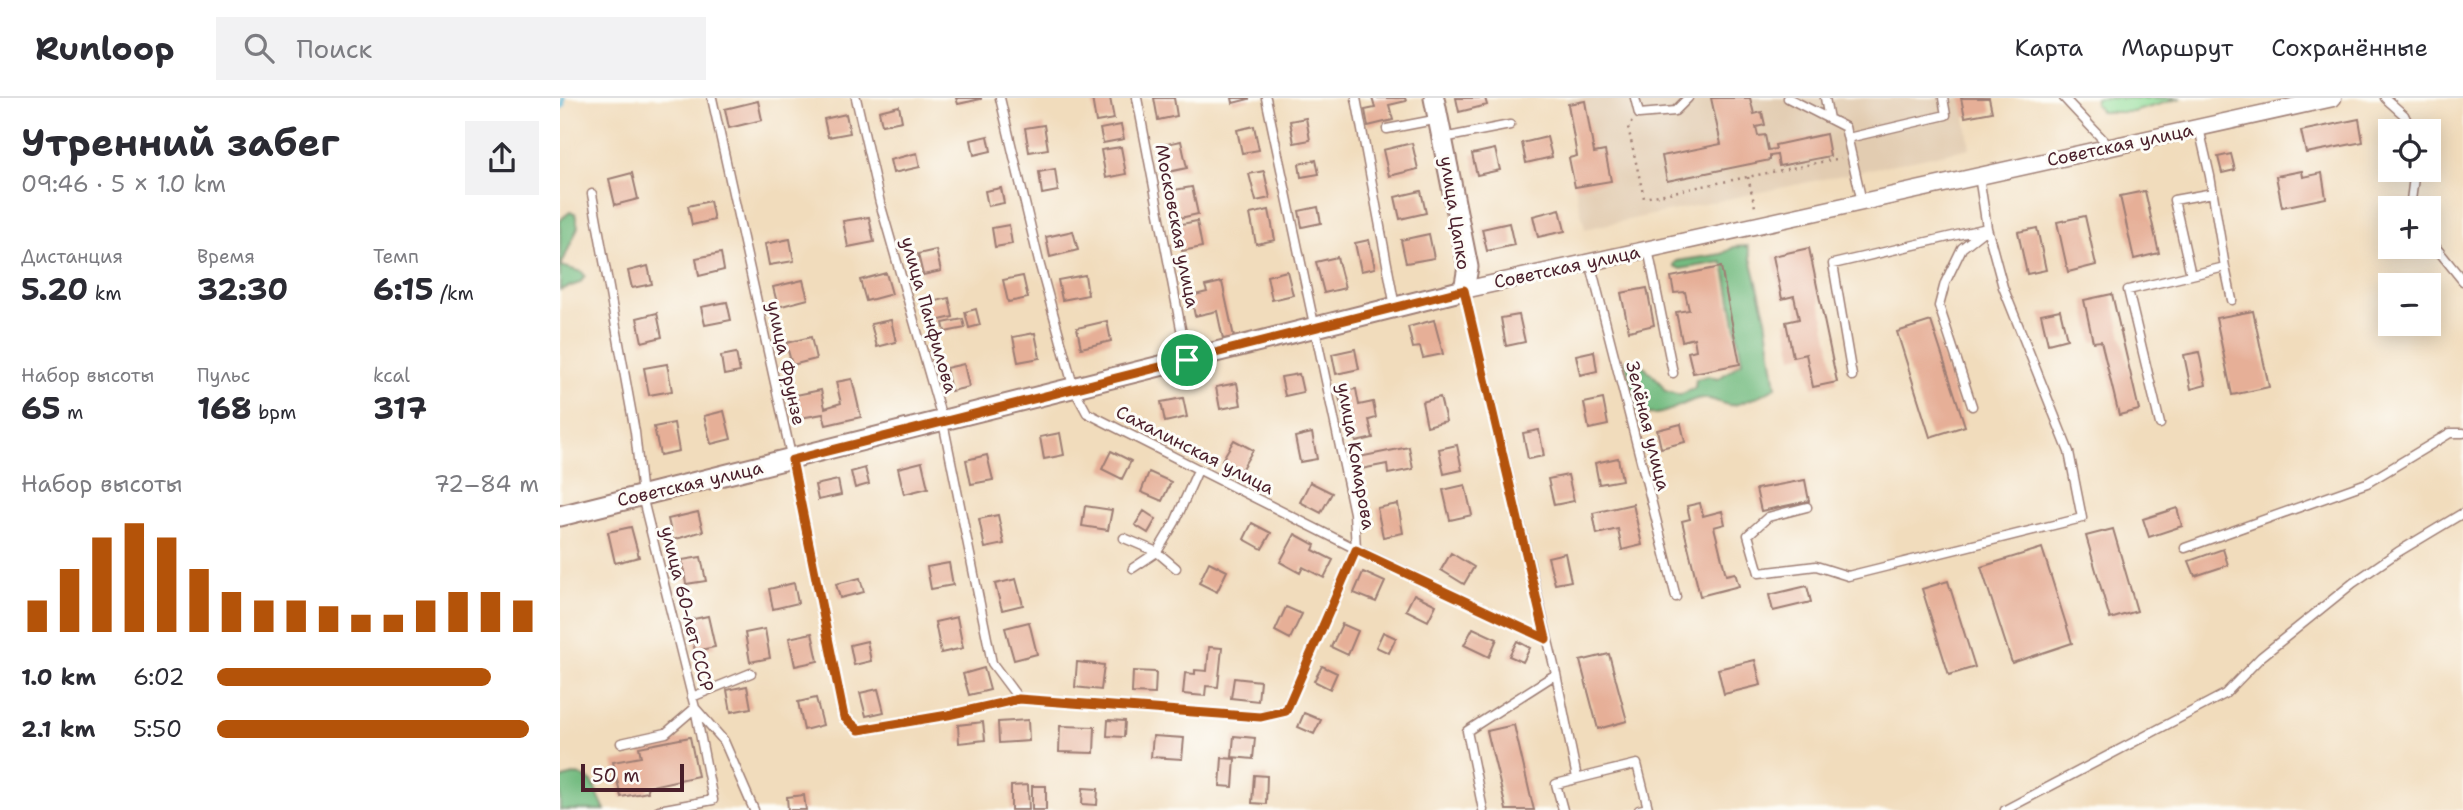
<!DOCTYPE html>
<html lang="ru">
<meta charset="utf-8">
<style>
:root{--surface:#fff;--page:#f2f2f3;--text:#2b2b33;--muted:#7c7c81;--line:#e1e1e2;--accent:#b45309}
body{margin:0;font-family:"Shantell Sans",sans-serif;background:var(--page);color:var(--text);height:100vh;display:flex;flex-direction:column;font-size:26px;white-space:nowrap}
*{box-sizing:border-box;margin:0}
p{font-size:23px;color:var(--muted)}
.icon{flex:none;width:38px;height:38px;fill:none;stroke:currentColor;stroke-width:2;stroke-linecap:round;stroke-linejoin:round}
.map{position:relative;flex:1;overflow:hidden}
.sheet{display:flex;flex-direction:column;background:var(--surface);width:560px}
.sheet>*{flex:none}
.fabs{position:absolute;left:1818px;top:21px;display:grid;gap:14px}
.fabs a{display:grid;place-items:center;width:63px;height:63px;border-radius:0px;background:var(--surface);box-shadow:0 4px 18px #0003;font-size:35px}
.scale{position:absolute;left:21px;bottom:18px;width:103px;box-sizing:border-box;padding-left:7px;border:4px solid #4a1f2b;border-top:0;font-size:19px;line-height:24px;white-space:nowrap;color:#4a1f2b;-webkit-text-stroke:5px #fdfcf7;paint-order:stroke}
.pin{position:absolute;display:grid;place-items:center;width:60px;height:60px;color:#fff;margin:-30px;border:4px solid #fff;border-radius:50%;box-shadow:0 2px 7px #0007}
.round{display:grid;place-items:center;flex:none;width:74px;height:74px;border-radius:0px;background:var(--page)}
.head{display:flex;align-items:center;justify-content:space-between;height:119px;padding:0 21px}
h1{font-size:38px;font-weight:700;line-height:52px}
.stats{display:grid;grid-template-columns:repeat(3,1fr);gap:10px;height:119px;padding:7px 21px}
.stats div{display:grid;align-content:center}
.stats b{font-size:30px;font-weight:700}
.stats small{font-size:19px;font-weight:400}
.stats p{font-size:19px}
.chart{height:196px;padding:14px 21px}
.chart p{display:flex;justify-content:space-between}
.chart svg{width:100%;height:126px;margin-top:7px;stroke:var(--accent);stroke-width:6}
ul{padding:0 21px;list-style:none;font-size:23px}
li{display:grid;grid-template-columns:112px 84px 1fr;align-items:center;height:52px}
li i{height:18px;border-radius:9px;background:var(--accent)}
header{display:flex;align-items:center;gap:42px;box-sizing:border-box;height:98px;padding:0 35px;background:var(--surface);border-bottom:2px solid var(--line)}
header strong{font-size:33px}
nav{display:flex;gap:38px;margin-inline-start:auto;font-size:24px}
.search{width:490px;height:63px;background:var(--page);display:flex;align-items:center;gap:18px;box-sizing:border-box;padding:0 24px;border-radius:0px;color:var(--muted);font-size:26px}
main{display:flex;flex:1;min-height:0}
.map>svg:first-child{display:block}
.built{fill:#e2ccb1}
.green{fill:#91dd99;stroke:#6e7e62;stroke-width:2}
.forest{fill:#74bc81;stroke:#5f6e56;stroke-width:2}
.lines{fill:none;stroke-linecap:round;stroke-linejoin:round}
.stream{stroke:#55b4d4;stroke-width:4.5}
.building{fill:#e6af97}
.service-casing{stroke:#9e7e74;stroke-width:11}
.minor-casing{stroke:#9e7e74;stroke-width:19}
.tertiary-casing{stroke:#9e7e74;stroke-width:23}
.path{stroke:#9e7e74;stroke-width:2.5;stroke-dasharray:2 5;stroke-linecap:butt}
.service{stroke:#fff;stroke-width:8}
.minor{stroke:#fff;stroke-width:16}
.tertiary{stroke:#fff;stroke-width:19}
.route-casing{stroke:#fff;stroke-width:14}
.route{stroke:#b45309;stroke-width:9}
.labels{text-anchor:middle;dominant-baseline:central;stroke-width:6;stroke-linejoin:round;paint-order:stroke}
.street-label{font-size:18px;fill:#4a1f2b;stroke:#fdfcf7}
</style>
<header>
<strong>Runloop</strong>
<div class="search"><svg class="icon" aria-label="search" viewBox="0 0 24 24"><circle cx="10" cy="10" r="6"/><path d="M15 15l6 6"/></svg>Поиск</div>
<nav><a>Карта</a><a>Маршрут</a><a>Сохранённые</a></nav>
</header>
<main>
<section class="sheet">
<div class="head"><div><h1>Утренний забег</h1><p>09:46 · 5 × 1.0 km</p></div><a class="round"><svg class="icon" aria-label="share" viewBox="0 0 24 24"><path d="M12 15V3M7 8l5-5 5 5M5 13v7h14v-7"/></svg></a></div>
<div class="stats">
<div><p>Дистанция</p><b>5.20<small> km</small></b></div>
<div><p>Время</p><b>32:30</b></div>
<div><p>Темп</p><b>6:15<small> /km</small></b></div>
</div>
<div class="stats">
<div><p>Набор высоты</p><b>65<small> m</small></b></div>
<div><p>Пульс</p><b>168<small> bpm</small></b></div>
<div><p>kcal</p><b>317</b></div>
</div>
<div class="chart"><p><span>Набор высоты</span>72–84 m</p>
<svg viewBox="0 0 160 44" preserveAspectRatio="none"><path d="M5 44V33M15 44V22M25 44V11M35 44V6M45 44V11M55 44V22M65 44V30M75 44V33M85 44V33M95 44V35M105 44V38M115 44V38M125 44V33M135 44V30M145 44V30M155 44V33"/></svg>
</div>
<ul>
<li><b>1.0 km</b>6:02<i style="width:85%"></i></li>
<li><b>2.1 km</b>5:50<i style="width:97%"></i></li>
</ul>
</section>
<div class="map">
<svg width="1903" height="712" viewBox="0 0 1903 712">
<rect width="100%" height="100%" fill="#fdfcf7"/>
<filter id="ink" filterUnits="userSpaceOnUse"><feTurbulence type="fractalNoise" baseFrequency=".0143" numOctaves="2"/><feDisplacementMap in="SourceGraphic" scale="14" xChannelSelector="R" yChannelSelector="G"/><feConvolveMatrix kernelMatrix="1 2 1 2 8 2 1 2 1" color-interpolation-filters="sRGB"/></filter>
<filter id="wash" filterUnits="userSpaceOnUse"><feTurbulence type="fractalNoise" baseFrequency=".00686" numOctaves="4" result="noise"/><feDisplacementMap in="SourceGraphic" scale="28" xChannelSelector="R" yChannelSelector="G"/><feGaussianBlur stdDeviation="1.57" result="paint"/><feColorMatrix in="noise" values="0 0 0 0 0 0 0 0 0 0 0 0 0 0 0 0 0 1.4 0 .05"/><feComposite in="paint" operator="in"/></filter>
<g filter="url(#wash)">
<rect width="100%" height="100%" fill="#f1dcbc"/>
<path class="built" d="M1007,0H1429L1432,14L1405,19L1410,50L1025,131L1015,89L1051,82L1045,54L1034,55L1025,3L1008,6Z"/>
<path class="green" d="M1536,0H1621L1573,14H1541L1535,6Z"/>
<path class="forest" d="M10,114L15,115L18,129L1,168L22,174L25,178L20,185L0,192V122Z
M1188,148L1206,221L1216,289C1207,294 1178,309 1169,307C1157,305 1150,298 1137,301C1116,307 1101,322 1078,314L1065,263L1077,262L1099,283L1105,293L1120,297L1135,290L1136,281L1148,278L1158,281L1182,264L1165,170L1162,164L1120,171L1114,169V166L1117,163L1162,156L1174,149Z
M18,676L32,684L45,712H0V683L3,680Z"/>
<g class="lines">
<path class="stream" d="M0,10L3,8V0"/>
</g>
<g id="blocks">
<path class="building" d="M396,0H421V1L398,6Z
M532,0H550L554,21L536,24Z
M594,0H614L617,18L598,22Z
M672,0H689V1L673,5Z
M812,0H845L846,3L829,7L833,22L808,28L805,12L815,10Z
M896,0H925L927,7L899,14Z
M1151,0H1190L1194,16L1202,14L1205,27L1196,29L1198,38L1205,37L1208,52L1216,51L1215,47L1266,36L1270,58L1219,68L1217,57L1210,58V62L1107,83L1102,58L1161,46Z
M1401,0H1429L1432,14L1405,19Z
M198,3L202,22L169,30L165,11Z
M1025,3L1034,55L1045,53L1051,83L1015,89L1009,60L1017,58L1008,6Z
M339,8L342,23L322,27L319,13Z
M286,16L290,35L268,39L264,21Z
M746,20L750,42L734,45L730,23Z
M1799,21L1803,44L1746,55L1741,33Z
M484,27L488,51L469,54L465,30Z
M561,27L564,41L543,45L540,31Z
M694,28L699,52L682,55L677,32Z
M428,38L431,53L414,57L411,42Z
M987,39L992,59L966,65L962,45Z
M621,43L627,70L608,74L602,47Z
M852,45L858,71L829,78L823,52Z
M561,49L566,76L546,80L541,52Z
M935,51L940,72L917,77L912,56Z
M357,55L360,69L333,75L330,62Z
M1671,56L1675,72L1662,75L1658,59Z
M756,62L759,76L741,79L739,66Z
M495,71L498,93L482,96L479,74Z
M704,73L710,100L696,103L689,76Z
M1742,73L1743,79L1762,75L1766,100L1722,109L1716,78Z
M72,75L78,101L55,107L49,81Z
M632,89L638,116L620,120L614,92Z
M441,90L444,105L428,108L425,93Z
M861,93L866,115L840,121L835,99Z
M1585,93L1599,155L1574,161L1560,98Z
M150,103L154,122L132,127L128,108Z
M758,109L761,125L742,129L739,113Z
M1000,111L1005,133L978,139L973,118Z
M709,112L715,142L696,146L690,116Z
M1525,118L1536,167L1508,174L1497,124Z
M309,119L314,144L288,149L283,123Z
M637,123L642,149L622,153L617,127Z
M949,125L954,147L927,153L922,131Z
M449,127L452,146L435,149L432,130Z
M1477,130L1486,172L1467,176L1458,134Z
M513,133L518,152L490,159L486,139Z
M869,136L874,160L846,165L841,142Z
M230,141L234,163L209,167L205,146Z
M809,142L815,170L801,173L795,145Z
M1249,150L1277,284L1253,289L1246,256L1233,259L1226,224L1239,221L1234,198L1222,201L1213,158Z
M376,152L381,173L363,177L358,156Z
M161,155L164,172L139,178L136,160Z
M777,159L785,190L764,195L756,164Z
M88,168L92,186L72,190L68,173Z
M1161,169L1180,266L1133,275L1128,254L1136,252L1134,240L1122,243L1116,214L1129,212L1125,194L1114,195L1111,179Z
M727,173L733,197L712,202L707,178Z
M326,175L332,196L306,203L300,182Z
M525,177L528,197L502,202L498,182Z
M463,178L468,200L448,204L443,182Z
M243,182L248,201L218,209L213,189Z
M662,184L674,239L663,241L657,213L635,218L631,198L647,194L645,188Z
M1087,190L1094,227L1069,233L1061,195Z
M1552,196L1579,312L1559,317L1541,243L1533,244L1524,202Z
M389,200L393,219L371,224L367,205Z
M167,204L171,222L145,227L141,209Z
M416,211L420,227L409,230L405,214Z
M1500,212L1507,241L1488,246L1481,216Z
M1693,213L1709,289L1672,297L1656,220Z
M97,215L102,239L82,244L77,220Z
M959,217L965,244L946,248L941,220Z
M403,221L405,230L385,234L383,225Z
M331,222L336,244L317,249L311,226Z
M874,222L883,256L863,260L860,249L853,250L848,229Z
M547,223L551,243L521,250L517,230Z
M1371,223L1405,328L1370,339L1337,234Z
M475,235L480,260L458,264L453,239Z
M251,239L256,261L232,267L226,245Z
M795,251L799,271L776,276L772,256Z
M1034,253L1037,273L1020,277L1016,257Z
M1639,254L1646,287L1631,291L1624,257Z
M176,255L180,274L164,277L161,258Z
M107,266L112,293L89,297L84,270Z
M404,266L409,289L391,293L386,270Z
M739,276L743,294L725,298L721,279Z
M292,281L301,319L266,327L263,316L240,320L236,297L261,292L265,310L281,305L276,284Z
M677,285L681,307L660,311L656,289Z
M796,291L799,307L813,304L816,320L809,322L813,340L796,344L791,324L785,326L778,294Z
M880,299L886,323L867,328L862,304Z
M623,300L627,319L605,324L601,304Z
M1043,301L1048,327L1029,331L1024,305Z
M164,313L171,341L151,346L144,318Z
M114,325L119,353L100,357L94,329Z
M1121,326L1125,344L1101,350L1097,332Z
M979,332L984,358L968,361L963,335Z
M500,335L504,357L484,361L480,339Z
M752,335L757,361L740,364L735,339Z
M674,342L693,352L681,372L662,362Z
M897,347L902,372L884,376L879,351Z
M849,349L853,371L828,376L827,366L801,371L799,359Z
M551,353L571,363L562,381L542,371Z
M427,357L433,382L411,386L406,362Z
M1058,360L1062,382L1039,386L1035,365Z
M362,364L368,390L344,396L338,370Z
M305,370L309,386L295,390L291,374Z
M589,374L611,384L602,403L581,394Z
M1008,377L1014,403L994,407L988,381Z
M278,382L281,397L258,402L255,387Z
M1245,382L1249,403L1201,413L1196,391Z
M750,384L772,395L761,415L740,404Z
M905,387L912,417L890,422L883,392Z
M1140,405L1143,418L1162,413L1165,426L1154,429L1166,477L1175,475L1179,488L1140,498L1122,423L1130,421L1127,408Z
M838,406L843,435L823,439L817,410Z
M1073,406L1082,447L1062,452L1058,431L1037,436L1033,415Z
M525,408L552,412L548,432L522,428Z
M1617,410L1622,428L1589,439L1583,421Z
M584,413L596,421L588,435L575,427Z
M138,414L143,433L113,442L108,421Z
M438,417L444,446L425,450L419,421Z
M692,425L711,435L702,451L684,441Z
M71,429L79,459L55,465L48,434Z
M1553,431L1577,513L1550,521L1526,438Z
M735,436L755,447L753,452L773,462L764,480L743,469L740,475L720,464Z
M1482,450L1512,545L1452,565L1421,469Z
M1663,451L1668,467L1635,478L1629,463Z
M891,455L914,469L904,486L881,472Z
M1005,455L1011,483L995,486L988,459Z
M141,459L146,483L126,486L122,462Z
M649,464L667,473L657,494L639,485Z
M389,465L393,487L371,491L367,469Z
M803,474L825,484L816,504L794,495Z
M300,480L304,494L280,500L276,486Z
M456,481L463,507L442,512L435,486Z
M1388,483L1415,569L1389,577L1362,491Z
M234,485L238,505L213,511L209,491Z
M1247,488L1251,504L1213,513L1209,497Z
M854,496L876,507L868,523L846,512Z
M726,509L742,516L730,541L715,533Z
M148,518L155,549L135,553L129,522Z
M397,519L403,550L381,555L375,524Z
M469,524L477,556L454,562L445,530Z
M782,526L798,533L788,557L771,549Z
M913,530L937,541L929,559L904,547Z
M205,531L210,560L190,564L185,535Z
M823,534L836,540L829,555L816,549Z
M252,535L258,563L235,568L229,540Z
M307,543L311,563L294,567L290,547Z
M957,543L970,550L963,564L949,558Z
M649,549L662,550L658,589L646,588L645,598L623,596L625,575L635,576V572L647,573Z
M1049,556L1067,623L1038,631L1020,563Z
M1195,562L1201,587L1164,596L1158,571Z
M517,564L544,567L541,592L515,589Z
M762,568L777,575L770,591L754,583Z
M424,570L430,592L409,597L403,576Z
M573,573L596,574L595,596L572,595Z
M674,580L700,583L698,603L671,600Z
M187,588L191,610L171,614L167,592Z
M318,591L324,614L306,618L300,595Z
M256,600L263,627L244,632L238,604Z
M744,615L761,622L754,636L738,629Z
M468,622L469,643L439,645L438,624Z
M548,622L565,623L564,639L547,638Z
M423,624L425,642L399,645L398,627Z
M954,627L970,696L974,712H946L944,702L927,633Z
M500,628L535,629L534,655L499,654Z
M593,638L624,640L622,661L591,659Z
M674,638L695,640L693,661L672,659Z
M130,639L138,678L87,689L88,694L61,699L53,664L81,659L79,649Z
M662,660L675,661L673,689L660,688Z
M694,677L707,678L706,706L692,705Z
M468,687L469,712H451V688Z
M472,688H486V712H472Z
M523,690L538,691L537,707L522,706Z
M244,697L246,712H228L227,699Z"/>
</g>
</g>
<g filter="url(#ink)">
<use href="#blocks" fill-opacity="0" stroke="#9e7e74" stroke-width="2"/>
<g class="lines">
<g class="service-casing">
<path id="service" d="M152,0L232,362L284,619L299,632L388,617L459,601L700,619L726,613L796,451L794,415L706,0
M296,0L320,105L383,324L432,565L459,601
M440,0L479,164L514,291L527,315L796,451L986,541
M577,0L627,262
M796,0L835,209
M1075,0L1079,16L1115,13L1128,0
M1228,0L1285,29L1302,104
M1265,0L1269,21
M1504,0L1550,49
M1825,0L1844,17L1852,33
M1639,30L1650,78L1665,169
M827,31L879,21
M883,40L950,27
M1288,40L1386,17L1383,0
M32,96L75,334L82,398L135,610L164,643L194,712
M1850,110L1855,72
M1869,141L1903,183
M1088,151L1113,275
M1030,164L1116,499
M1631,177L1614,102L1653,95
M904,192L996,576L1017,680
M1292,278L1273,166L1427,130
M1412,308L1379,208L1385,185L1402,150L1425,132
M1600,326L1568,192L1665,169L1672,202
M1247,409L1208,419L1188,437L1199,475L1256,468L1288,478L1522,420L1509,354L1443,189L1427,130L1419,78
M564,440L597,454L616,470
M1625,450L1807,385L1890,335H1903
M573,470L597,454L615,424L638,372
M132,599L191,575
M61,645L106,635L135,610L153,702L99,712
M923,712L907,633L996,576
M1003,712L996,686L1077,666L1088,710L1079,712
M1445,712L1665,596L1701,559L1793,485L1838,454L1903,415"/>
</g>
<g class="minor-casing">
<path id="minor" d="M904,192L1773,0"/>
</g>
<g class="tertiary-casing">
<path id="tertiary" d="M0,418L904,192L908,169L874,0"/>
</g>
<path class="path" d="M1072,24L1068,29L1084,100L1281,60
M1188,79L1196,113"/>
<use href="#service" class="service"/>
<use href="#minor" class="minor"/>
<use href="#tertiary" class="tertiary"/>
</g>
</g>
<g class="lines" filter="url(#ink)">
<g class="route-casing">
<path id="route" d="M904,192L986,541L796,452L726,613L700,619L459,601L388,617L299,632L284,619L232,362Z"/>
</g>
<use href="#route" class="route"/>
</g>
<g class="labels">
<g class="street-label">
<text transform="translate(1560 47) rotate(-12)">Советская улица</text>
<text transform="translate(895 115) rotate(81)">улица Цапко</text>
<text transform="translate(617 128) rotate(79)">Московская улица</text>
<text transform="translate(1007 169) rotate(-12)">Советская улица</text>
<text transform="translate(369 217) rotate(74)">улица Панфилова</text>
<text transform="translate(226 265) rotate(78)">улица Фрунзе</text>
<text transform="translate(1088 328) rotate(76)">Зелёная улица</text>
<text transform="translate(635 352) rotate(27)">Сахалинская улица</text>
<text transform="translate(796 358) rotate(80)">улица Комарова</text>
<text transform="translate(130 386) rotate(-13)">Советская улица</text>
<text transform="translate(127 511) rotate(76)">улица 60-лет СССР</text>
</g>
</g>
</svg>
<div class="fabs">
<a><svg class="icon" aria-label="locate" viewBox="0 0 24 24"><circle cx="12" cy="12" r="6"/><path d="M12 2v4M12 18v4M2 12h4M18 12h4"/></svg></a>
<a>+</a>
<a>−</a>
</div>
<div class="scale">50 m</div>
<div class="pin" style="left:627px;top:262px;background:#1e9e55"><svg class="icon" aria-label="arrive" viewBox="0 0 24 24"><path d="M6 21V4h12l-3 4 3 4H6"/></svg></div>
</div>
</main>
